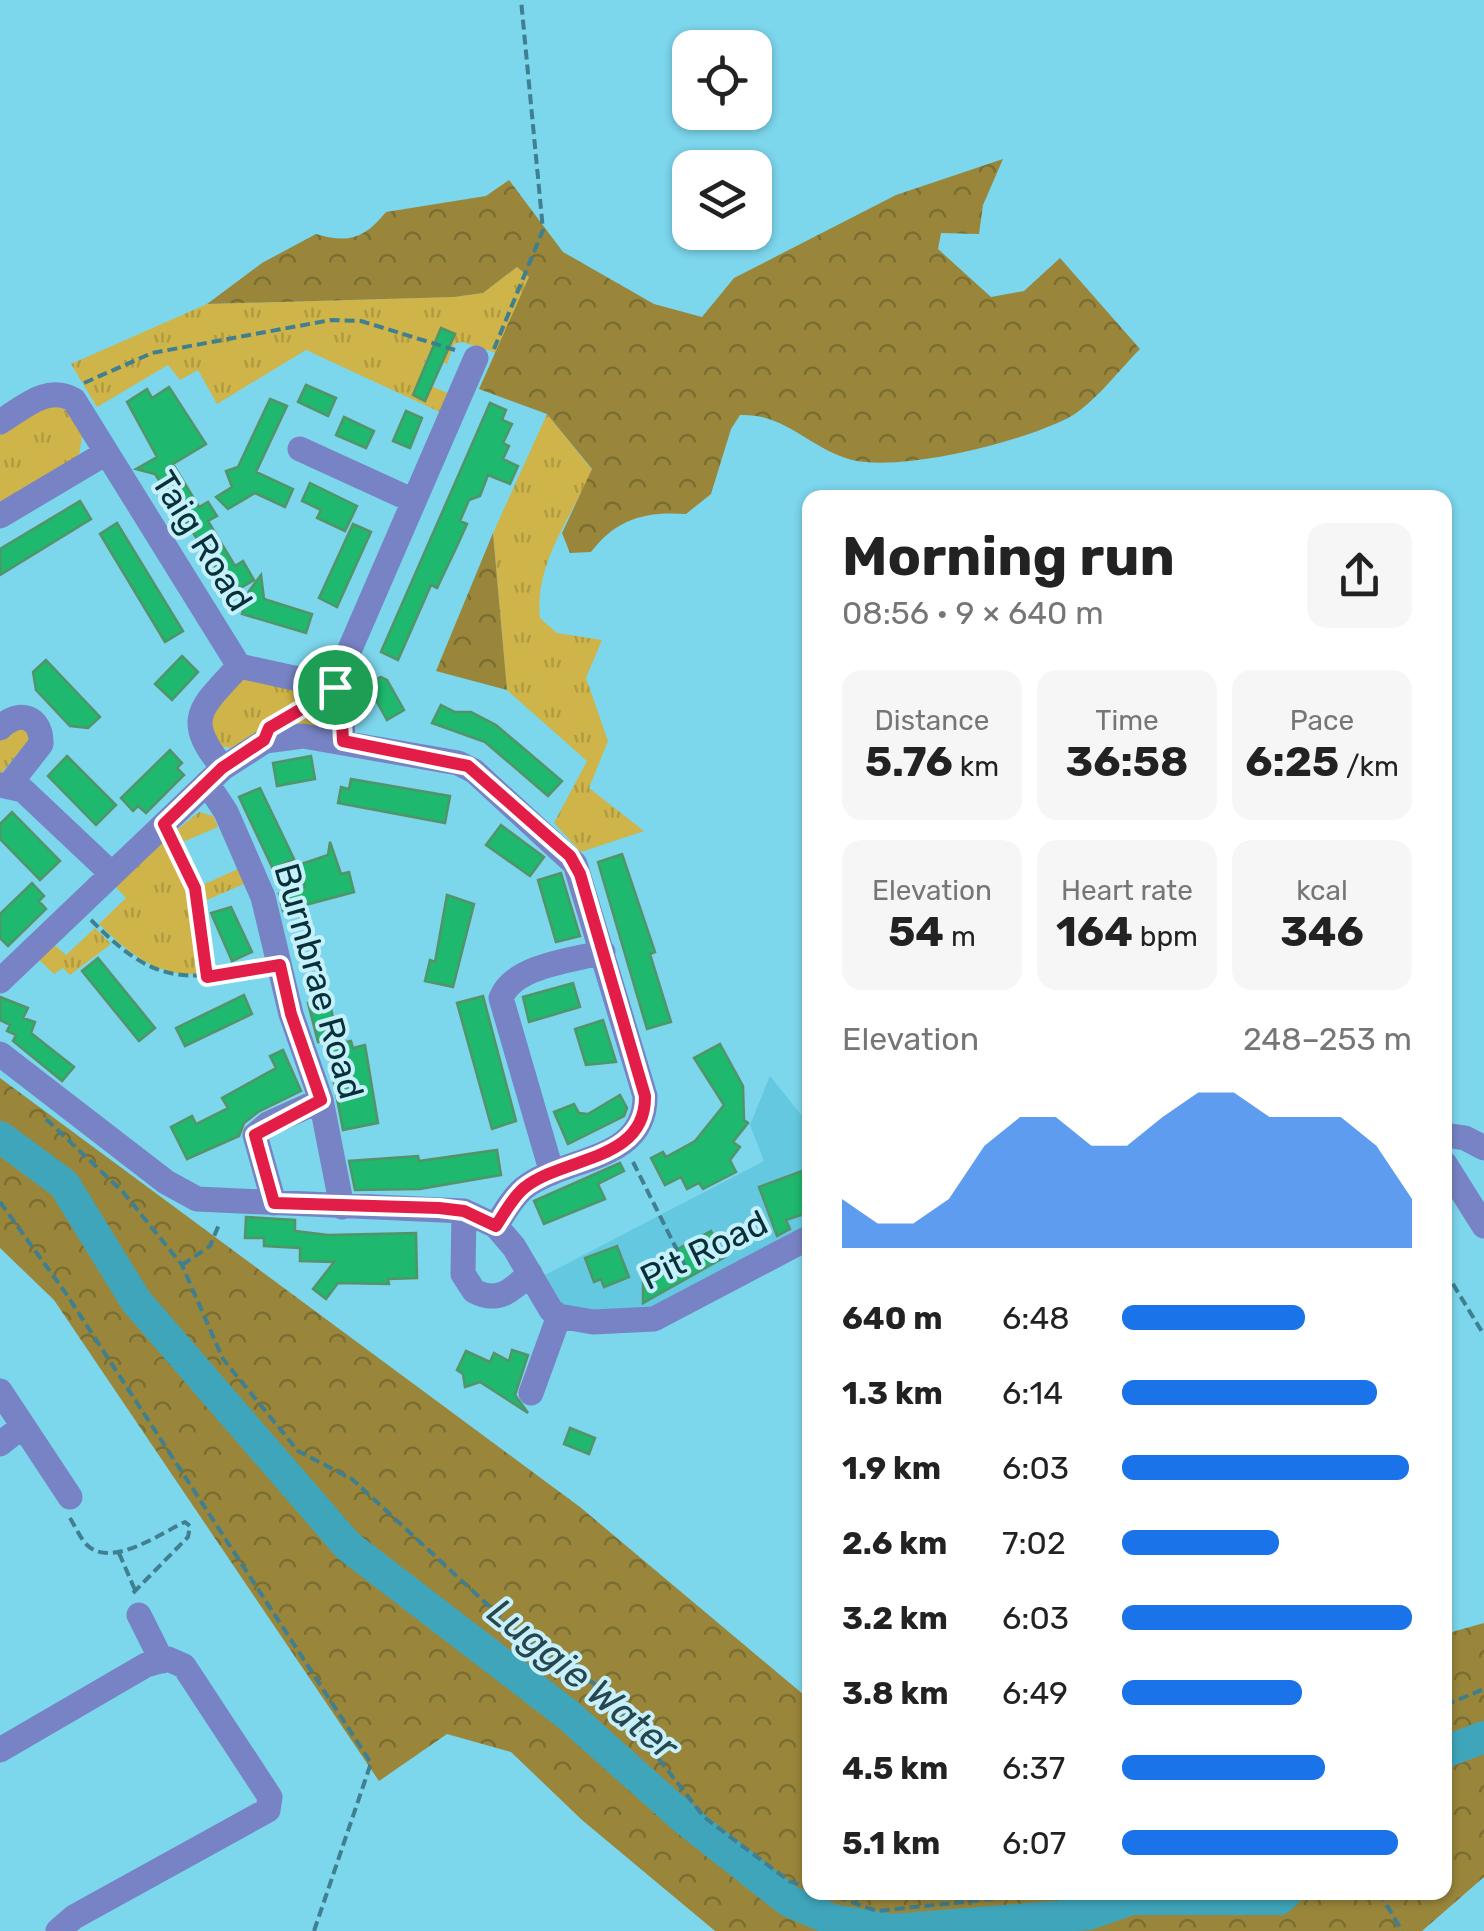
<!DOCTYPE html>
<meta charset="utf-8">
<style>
:root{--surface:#fff;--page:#f6f6f6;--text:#222;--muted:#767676;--accent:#1a73e8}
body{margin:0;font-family:Rubik,sans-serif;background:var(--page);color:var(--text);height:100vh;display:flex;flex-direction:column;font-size:38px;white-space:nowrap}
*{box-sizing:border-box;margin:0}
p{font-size:32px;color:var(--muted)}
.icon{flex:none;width:55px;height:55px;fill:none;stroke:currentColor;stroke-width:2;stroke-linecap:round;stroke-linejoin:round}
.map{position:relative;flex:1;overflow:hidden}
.side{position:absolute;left:802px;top:490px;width:650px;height:1410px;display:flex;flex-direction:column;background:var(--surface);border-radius:20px;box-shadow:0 2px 8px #0004}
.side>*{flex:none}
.fabs{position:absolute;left:672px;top:30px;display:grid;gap:20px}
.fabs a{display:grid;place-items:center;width:100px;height:100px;border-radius:20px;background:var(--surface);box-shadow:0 2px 8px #0004;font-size:50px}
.pin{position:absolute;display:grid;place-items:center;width:85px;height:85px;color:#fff;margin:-42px;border:5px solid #fff;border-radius:50%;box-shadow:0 2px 10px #0007}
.round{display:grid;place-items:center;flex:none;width:105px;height:105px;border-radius:20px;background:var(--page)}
.head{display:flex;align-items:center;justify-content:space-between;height:170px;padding:0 40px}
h1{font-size:55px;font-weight:700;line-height:75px}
.stats{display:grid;grid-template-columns:repeat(3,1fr);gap:15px;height:170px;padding:10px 40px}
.stats div{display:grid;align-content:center;border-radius:20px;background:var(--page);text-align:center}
.stats b{font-size:42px;font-weight:700}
.stats small{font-size:28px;font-weight:400}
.stats p{font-size:28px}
.chart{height:280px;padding:20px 40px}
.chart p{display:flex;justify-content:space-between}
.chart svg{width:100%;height:180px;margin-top:10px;fill:var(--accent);opacity:.7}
ul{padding:0 40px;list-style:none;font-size:32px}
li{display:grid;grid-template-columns:160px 120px 1fr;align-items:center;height:75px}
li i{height:25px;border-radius:12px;background:var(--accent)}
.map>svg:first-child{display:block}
.built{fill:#64c9e0}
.grass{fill:url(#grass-tufts)}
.forest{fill:url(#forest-crowns)}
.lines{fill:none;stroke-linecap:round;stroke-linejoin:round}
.river{stroke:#3fa5bb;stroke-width:32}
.building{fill:#1eb86e;stroke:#52936a;stroke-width:2.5}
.path{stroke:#3f7f8f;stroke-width:4;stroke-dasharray:10 5;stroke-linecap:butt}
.minor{stroke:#7783c5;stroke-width:25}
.route-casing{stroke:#fff;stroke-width:20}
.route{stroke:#e11d48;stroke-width:12}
.labels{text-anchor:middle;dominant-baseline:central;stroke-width:8;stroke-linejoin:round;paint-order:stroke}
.street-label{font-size:35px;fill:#073039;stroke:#c6f0fb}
.water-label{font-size:38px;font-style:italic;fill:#28464e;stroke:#c6f0fb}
</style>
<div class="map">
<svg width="1484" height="1931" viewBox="0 0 1484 1931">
<defs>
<pattern id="grass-tufts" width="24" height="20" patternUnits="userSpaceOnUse" patternTransform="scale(2.5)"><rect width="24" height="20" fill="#cfb449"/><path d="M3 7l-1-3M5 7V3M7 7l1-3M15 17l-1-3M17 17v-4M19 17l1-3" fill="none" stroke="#b09b41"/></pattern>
<pattern id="forest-crowns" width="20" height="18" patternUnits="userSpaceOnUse" patternTransform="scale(2.5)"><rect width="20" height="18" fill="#99863b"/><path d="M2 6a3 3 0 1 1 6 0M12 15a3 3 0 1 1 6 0" fill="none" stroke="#7b6e33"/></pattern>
</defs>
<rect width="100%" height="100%" fill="#7cd6ec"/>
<path class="built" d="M770,1076L810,1126V1230L651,1310L567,1312L545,1275L764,1161L750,1125Z"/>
<path class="grass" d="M517,267L529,277L497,353L462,342L454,344L447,364L427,357L418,381L453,395L442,413L306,350L217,404L198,370L180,380L168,365L97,407L71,364L207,304L454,297L483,293Z
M57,406L70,412L83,431L79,455L0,509V430L39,407Z
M547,414L592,470C571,518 534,564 540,618L557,633L602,640L586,678L608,741L589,788L644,831L581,852L554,823L587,761L507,690L493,533Z
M243,677L328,698L332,719L322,726L232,748L218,746L206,720Z
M14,725L33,735L0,775V736Z
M199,812L213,816L218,827L178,844L172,834Z
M162,842L171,845L192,889L203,974C157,977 131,955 99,924L126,898L115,886Z
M238,869L244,884L202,902L198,887Z
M95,928L111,944L70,975L63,968L54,974L35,956L51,942L66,955Z"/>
<path class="forest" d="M1003,159L983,205L979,234L941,233L938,249L991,297L1024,291L1060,258L1140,349C1119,370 1094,404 1068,418C1021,442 903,472 852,460C810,449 785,413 740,415L731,429L711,494L686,514C645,511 616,519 591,552L570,553L562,533L592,469L547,414L479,389L529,277L517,267L483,293L454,297L207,304L262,263L316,234C349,244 365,238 386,212L486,196L509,180L563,252L654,304L702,317L734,278L896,195Z
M493,533L507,690L436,671Z
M0,1078L580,1507L810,1700V1892H1445V1634L1484,1623V1877L1422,1931H715L582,1820L511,1752L447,1734L379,1781L54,1300L0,1248Z"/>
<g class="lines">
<path class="river" d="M0,1137L64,1184L136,1301L348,1546L567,1714L686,1820L789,1901L833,1920L892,1930L1089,1914L1132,1899H1279L1287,1892
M1445,1752L1484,1737"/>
</g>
<path class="building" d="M441,328L455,334L425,401L413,395Z
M306,385L336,398L328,416L298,402Z
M169,387L206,444L173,464L199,507L208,502L217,516L208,521L235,566L243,561L254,580L232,593L155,474L136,469L157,457L127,402L147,389L152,398Z
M270,399L287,406L256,472L293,489L285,507L255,493L228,509L216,497L232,487L226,471L238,467Z
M490,403L506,410L502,420L512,424L503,443L509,446L503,459L518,466L510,484L488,475L480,496L469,500L460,521L467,524L458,544L437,588L431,585L398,660L381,652Z
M406,411L422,418L410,448L393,441Z
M344,417L374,431L366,448L336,435Z
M310,483L357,506L345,531L317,518L321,510L302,501Z
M80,501L91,519L0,575V549Z
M117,523L183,631L165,642L100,534Z
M353,524L371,532L337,607L319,598Z
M261,575L264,599L312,614L306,633L242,614L249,591Z
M182,656L198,672L172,700L155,684Z
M46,660L100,717L88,728L70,726L36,690L33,672Z
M381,677L387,680L404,710L387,720L367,684Z
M441,705L455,712H471L496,725L562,781L548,796L485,742L432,723Z
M170,750L182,763L177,768L184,775L146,813L138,806L133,811L121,798Z
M67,756L116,805L96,825L48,776Z
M311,756L315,779L277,786L273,763Z
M351,779L450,796L445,823L338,803L341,787L349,789Z
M260,788L294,859L273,869L239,797Z
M12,812L60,861L40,880L0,839V824Z
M501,825L544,857L530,876L486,845Z
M330,842L341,874L349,872L354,892L283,911L279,894L305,887L298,865L328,855Z
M622,854L655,952L650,954L671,1022L647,1029L598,862Z
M561,873L580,936L556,942L538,880Z
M32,883L44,896L39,901L46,909L8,946L0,938V914Z
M447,895L474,904L453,987L425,981L430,960L435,962Z
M231,907L252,952L232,961L211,913Z
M98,958L155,1028L139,1041L82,971Z
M573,983L580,1007L529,1022L523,997Z
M244,995L252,1014L185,1046L176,1028Z
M483,996L516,1121L492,1129L457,1003Z
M0,997L28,1008L23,1018L35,1022L31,1033L74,1067L62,1081L13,1041L16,1035L7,1031L10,1025L0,1020Z
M329,998L337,1038L318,1042L308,1003Z
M603,1020L616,1062L586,1065L575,1029Z
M351,1041L353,1048L365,1045L378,1123L343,1130L327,1046Z
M720,1044L743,1086L744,1120L748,1123L733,1142L740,1147L730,1160L736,1172L703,1189L699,1183L687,1189L681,1177L665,1185L651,1158L663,1152L666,1157L695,1141L724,1105L694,1058Z
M283,1050L301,1091L258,1112L244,1123L239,1136L187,1159L171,1127L192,1116L196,1124L228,1108L222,1098L276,1068L270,1056Z
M620,1095L627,1108L624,1116L568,1144L554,1112L574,1104L579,1113L588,1114Z
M497,1150L501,1175L420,1189L355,1190L349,1161L418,1156L419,1161Z
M620,1163L624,1171L598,1184L605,1199L544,1224L534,1201Z
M810,1168V1212L786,1220L790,1229L777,1236L759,1187Z
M246,1217L295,1220V1231L328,1235L416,1233L417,1278L388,1279L389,1284L338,1283L326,1299L313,1289L334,1262L300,1261V1248L264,1246V1238H245Z
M711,1231L725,1257L643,1303V1268Z
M617,1246L629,1277L604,1287L601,1279L594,1282L585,1258Z
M512,1350L528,1355L515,1395L528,1413L480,1382L465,1387L463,1374L457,1370L466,1351L490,1362L494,1353L509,1361Z
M570,1428L595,1438L589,1454L564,1444Z"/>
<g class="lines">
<path class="path" d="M494,349L543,230L521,0
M84,383L152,353L331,320L361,321L455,350
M291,715L309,705
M175,846L195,888L207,976
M91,920C152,982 178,982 261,968
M46,1119L123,1192L182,1265L223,1359L298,1451L352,1479L531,1645L606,1691L704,1817L789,1881L810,1888
M633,1162L689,1274
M0,1202L65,1292L371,1763L314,1931
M182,1265L210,1246L220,1222
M1445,1271L1484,1335
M70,1518C75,1526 80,1538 87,1545C111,1569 161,1533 185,1522L190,1526L188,1537L133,1593
M119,1553L135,1590
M1445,1705L1484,1689
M823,1892L877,1911L1059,1892
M1379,1892L1402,1931"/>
<path class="minor" d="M0,422C23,408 47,384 74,400L239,666L335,687
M300,449L414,501
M0,516L106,453
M0,728C18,709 42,716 41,744L9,785
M343,741L341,702L335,687L340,672L476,358
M223,768C182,718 201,708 239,666
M207,783L226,812L263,897L291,1014L321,1100L342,1207
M0,785L23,790L112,874
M0,981L223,768L265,741L303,736L458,763L474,771L575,864L645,1096C646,1163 564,1156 524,1188C512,1198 504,1213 496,1226
M0,1054L166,1182L197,1199L464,1211L496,1226L514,1247L551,1310L559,1316L593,1322L654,1319L810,1237
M1445,1135L1465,1138L1484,1148
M1445,1164L1484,1226
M552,1173L501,998C514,965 572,961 603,952
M274,1203L255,1135L268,1124L321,1100
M464,1211L463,1274L474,1291C498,1304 513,1290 530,1273
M0,1391L70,1497
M531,1393L559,1316
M0,1444L23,1426
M139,1615L162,1661
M0,1750L146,1665L168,1659L184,1666L270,1797L268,1810L74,1917L58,1931"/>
</g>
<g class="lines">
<g class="route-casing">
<path id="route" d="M315,684L335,687L341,702L343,741L468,766L570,856L580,874L645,1096C646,1162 564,1156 524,1188C512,1198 504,1214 496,1226L464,1211L439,1208L274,1203L255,1135L321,1100L291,1014L280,965L207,977L195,888L164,824L222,768L264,740L269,728L310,704Z"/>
</g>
<use href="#route" class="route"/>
</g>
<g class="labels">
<g class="street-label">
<text transform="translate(202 541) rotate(58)">Taig Road</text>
<text transform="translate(319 981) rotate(74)">Burnbrae Road</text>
<text transform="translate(704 1250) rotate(-26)">Pit Road</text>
</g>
<g class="water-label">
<text transform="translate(583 1679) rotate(39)">Luggie Water</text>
</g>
</g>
</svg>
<div class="fabs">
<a><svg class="icon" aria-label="locate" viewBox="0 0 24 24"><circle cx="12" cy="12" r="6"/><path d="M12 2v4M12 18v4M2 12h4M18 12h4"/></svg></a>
<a><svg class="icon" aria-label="layers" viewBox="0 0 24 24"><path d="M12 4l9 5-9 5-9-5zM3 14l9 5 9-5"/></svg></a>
</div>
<div class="pin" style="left:335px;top:687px;background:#1e9e55"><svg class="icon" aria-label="arrive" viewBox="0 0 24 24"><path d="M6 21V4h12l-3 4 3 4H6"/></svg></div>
<section class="side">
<div class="head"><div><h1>Morning run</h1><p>08:56 · 9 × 640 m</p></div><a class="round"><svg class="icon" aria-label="share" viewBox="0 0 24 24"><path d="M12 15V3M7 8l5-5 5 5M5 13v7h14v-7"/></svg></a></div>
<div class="stats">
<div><p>Distance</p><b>5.76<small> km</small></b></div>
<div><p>Time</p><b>36:58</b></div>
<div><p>Pace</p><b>6:25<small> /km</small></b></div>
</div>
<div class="stats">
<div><p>Elevation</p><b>54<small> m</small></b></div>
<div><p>Heart rate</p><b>164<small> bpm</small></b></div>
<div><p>kcal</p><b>346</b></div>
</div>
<div class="chart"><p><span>Elevation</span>248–253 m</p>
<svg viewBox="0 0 160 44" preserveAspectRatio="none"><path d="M0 44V32L10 38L20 38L30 32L40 19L50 12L60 12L70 19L80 19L90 12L100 6L110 6L120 12L130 12L140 12L150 19L160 32V44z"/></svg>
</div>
<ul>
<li><b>640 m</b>6:48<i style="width:63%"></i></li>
<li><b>1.3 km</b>6:14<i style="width:88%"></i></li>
<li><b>1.9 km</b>6:03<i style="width:99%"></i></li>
<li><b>2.6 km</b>7:02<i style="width:54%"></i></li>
<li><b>3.2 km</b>6:03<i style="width:100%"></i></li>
<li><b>3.8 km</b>6:49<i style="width:62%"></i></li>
<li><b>4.5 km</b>6:37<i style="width:70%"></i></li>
<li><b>5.1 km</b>6:07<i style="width:95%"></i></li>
</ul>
</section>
</div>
